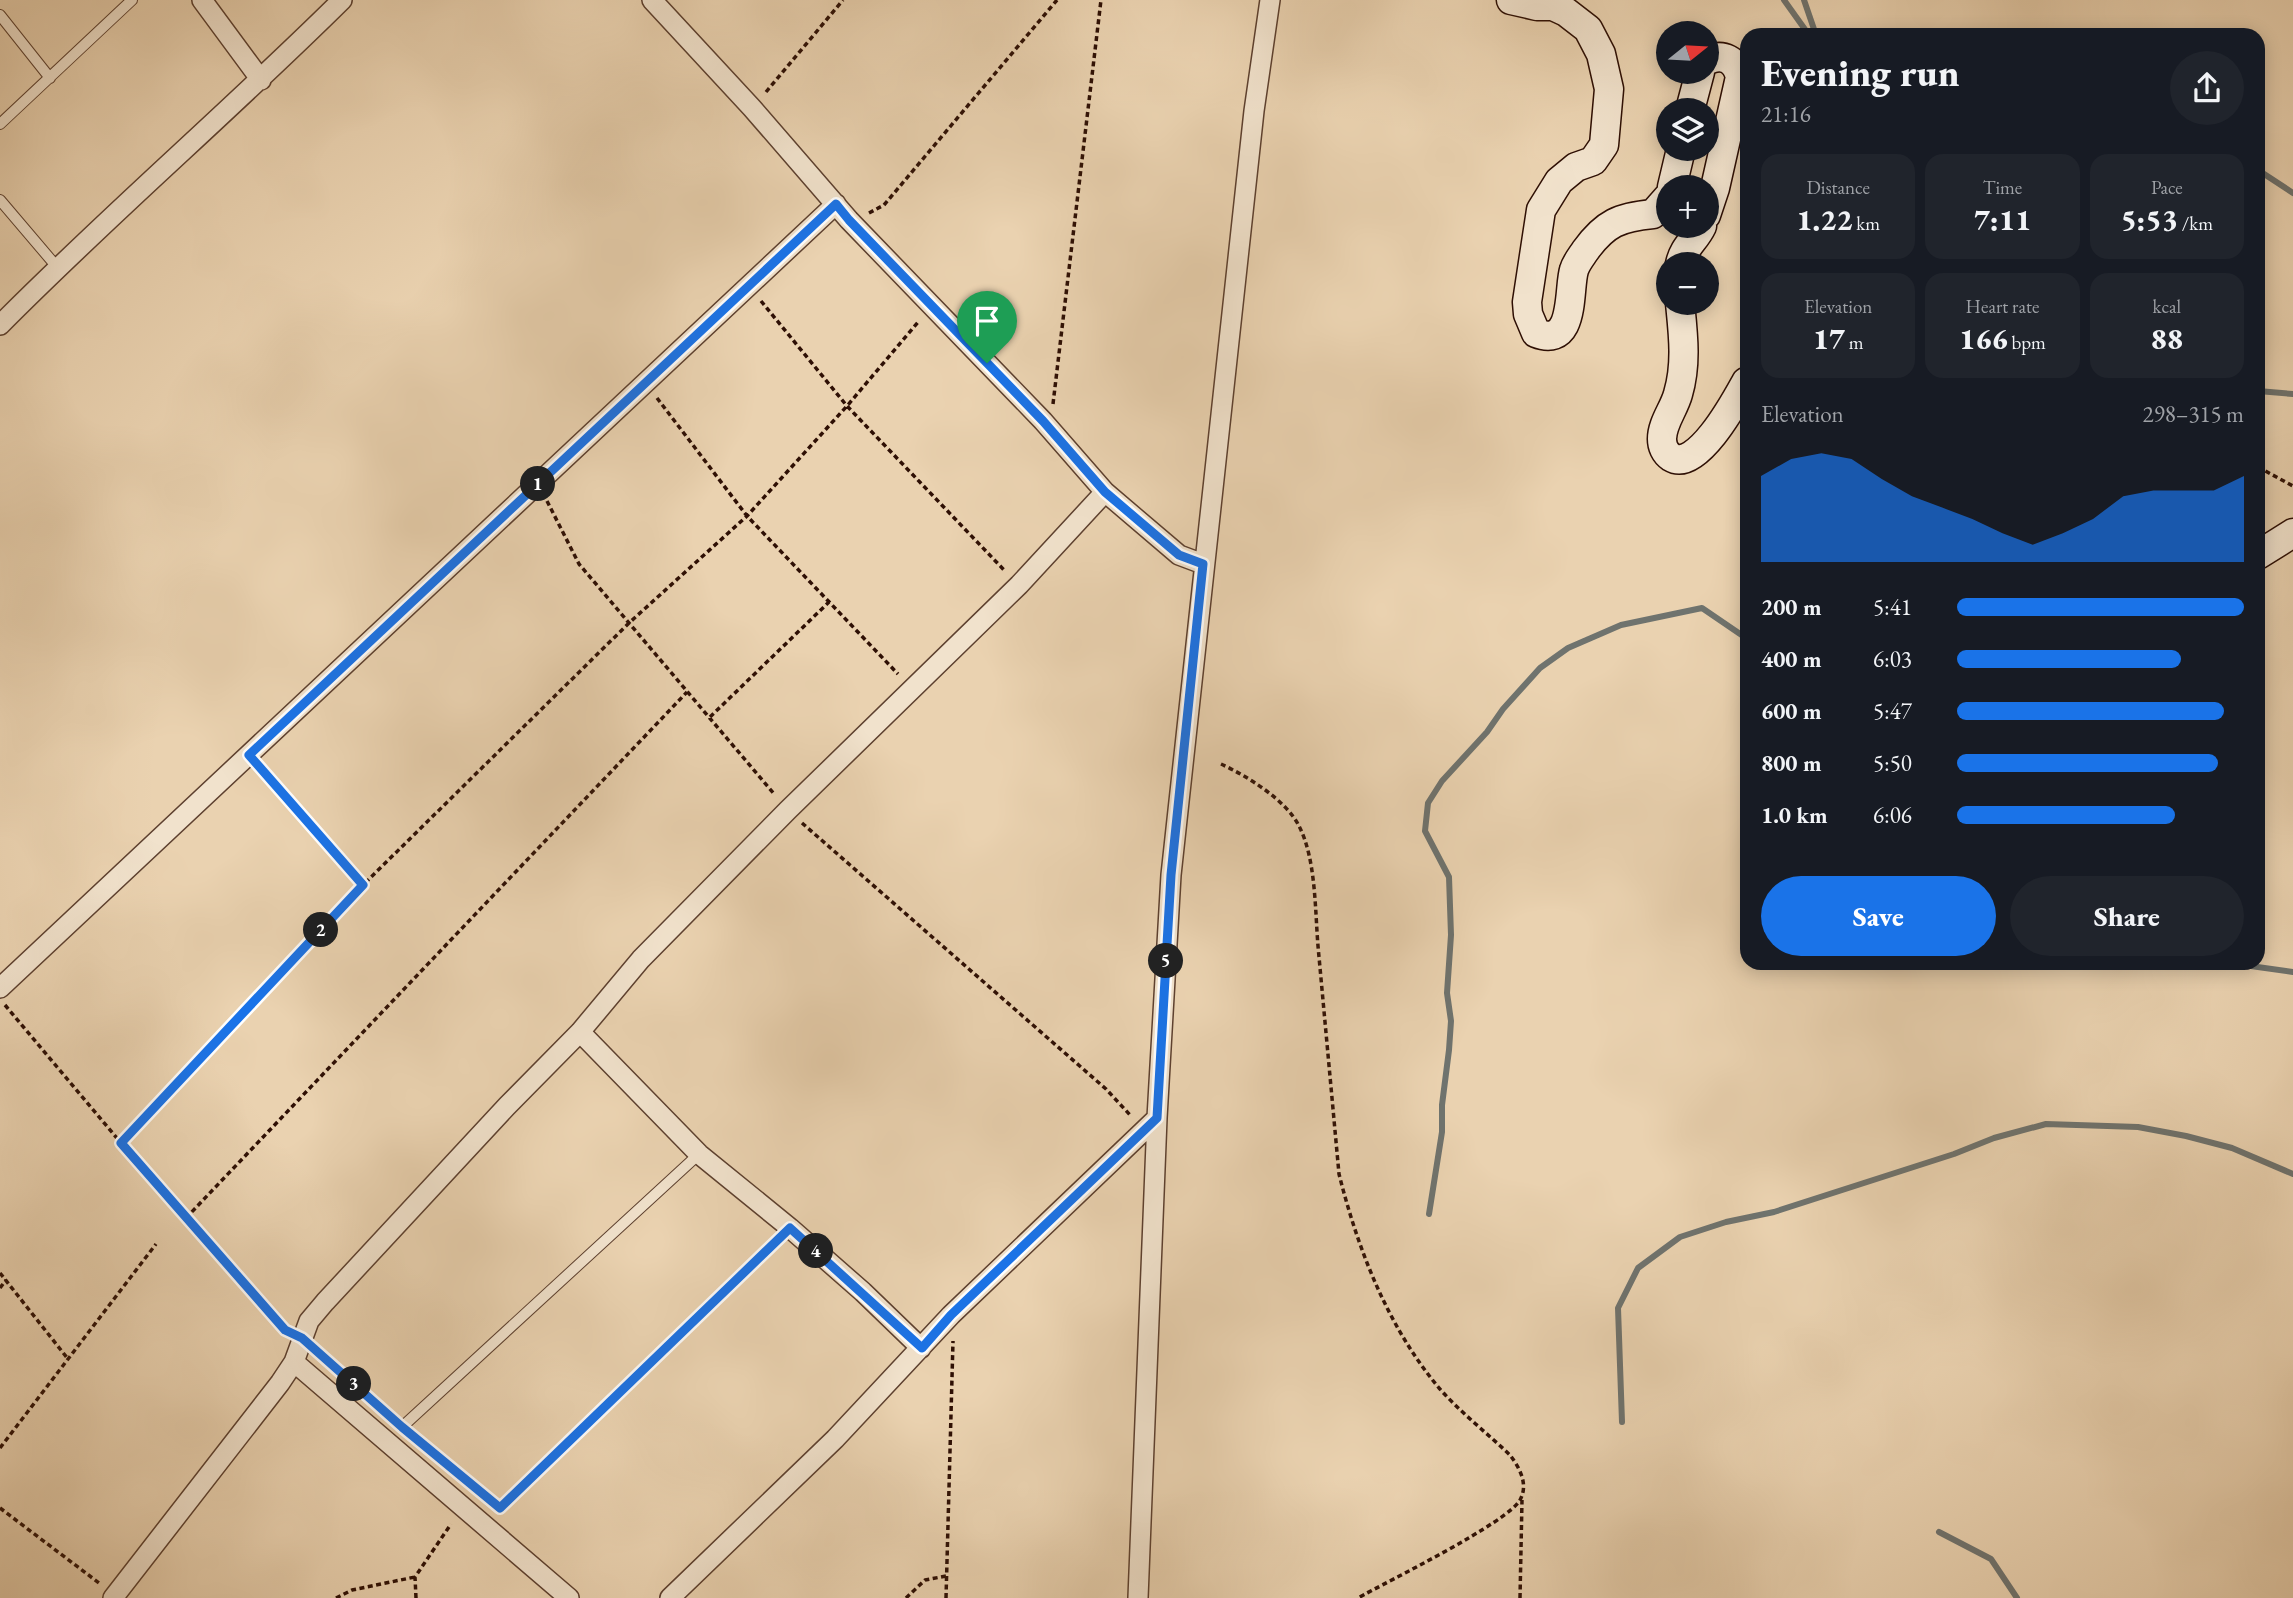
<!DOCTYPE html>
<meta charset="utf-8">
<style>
:root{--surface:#171b24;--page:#20242c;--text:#f1f3f6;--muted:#9ea1a6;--accent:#1a73e8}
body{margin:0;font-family:"EB Garamond",serif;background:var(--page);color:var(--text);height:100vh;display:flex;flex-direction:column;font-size:26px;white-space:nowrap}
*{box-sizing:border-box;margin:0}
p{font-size:23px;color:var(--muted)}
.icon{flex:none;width:38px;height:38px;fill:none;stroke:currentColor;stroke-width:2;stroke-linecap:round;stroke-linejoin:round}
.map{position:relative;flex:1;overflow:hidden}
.sheet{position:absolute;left:1740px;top:28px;width:525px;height:942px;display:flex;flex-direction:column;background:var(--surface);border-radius:21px;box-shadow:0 4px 18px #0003}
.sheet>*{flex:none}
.needle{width:46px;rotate:72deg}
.fabs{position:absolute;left:1656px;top:21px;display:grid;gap:14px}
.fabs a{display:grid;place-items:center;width:63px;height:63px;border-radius:50%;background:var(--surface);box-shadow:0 4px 18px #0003;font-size:35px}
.pin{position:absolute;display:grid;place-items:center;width:60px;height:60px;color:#fff;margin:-72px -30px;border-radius:50% 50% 50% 0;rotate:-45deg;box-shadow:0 0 7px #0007}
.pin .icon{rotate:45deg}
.km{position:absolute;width:35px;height:35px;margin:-18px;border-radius:50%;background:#222;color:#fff;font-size:19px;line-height:35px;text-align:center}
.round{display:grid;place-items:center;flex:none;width:74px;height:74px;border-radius:37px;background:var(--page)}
.headline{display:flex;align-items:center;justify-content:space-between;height:119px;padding:0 21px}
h1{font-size:38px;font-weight:800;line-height:52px}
.metrics{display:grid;grid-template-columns:repeat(3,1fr);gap:10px;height:119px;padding:7px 21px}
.metrics div{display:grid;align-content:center;border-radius:18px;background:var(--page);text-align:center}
.metrics b{font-size:30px;font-weight:800}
.metrics small{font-size:19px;font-weight:400}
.metrics p{font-size:19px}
.chart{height:196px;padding:14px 21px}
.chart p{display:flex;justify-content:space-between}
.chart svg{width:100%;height:126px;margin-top:7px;fill:var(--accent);opacity:.7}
.primary-button{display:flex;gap:14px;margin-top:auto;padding:14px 21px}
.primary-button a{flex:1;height:80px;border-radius:42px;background:var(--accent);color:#fff;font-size:28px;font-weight:800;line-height:80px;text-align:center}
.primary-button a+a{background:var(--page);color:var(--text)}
ul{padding:0 21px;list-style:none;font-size:23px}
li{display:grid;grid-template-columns:112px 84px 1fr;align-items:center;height:52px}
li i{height:18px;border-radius:9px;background:var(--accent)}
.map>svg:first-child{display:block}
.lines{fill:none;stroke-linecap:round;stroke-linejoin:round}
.stream{stroke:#6f736e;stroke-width:6}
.lane-casing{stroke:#5d402f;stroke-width:12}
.street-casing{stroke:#5d402f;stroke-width:22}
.secondary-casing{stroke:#2e0f04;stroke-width:31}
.path{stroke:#2e0f04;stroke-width:3.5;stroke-dasharray:5 3.5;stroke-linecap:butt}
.lane{stroke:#f1e2cc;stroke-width:10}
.street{stroke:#f1e2cc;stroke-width:19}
.secondary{stroke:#f1e2cc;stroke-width:28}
.route-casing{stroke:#fff;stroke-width:14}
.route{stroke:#1a73e8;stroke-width:9}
</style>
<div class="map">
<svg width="2293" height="1598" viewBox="0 0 2293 1598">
<rect width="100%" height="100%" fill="#ead2b0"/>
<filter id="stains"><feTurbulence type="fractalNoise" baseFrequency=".00286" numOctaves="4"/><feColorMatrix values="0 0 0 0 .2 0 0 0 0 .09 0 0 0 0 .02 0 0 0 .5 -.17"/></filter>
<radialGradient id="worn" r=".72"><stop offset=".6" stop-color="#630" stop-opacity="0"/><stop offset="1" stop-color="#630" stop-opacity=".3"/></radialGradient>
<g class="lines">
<path class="stream" d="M1784,0L1809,35
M1804,0L1816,35
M2258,170L2293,193
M2258,391L2293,394
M2222,962L2293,972
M1429,1214L1442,1132V1105L1449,1050L1451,1021L1447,993L1451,935L1449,877L1425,831L1428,803L1442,781L1487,732L1503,709L1540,668L1568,648L1621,625L1702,608L1746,638
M1622,1422L1618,1308L1638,1268L1680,1237L1726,1222L1774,1212L1954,1154L1994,1138L2046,1124L2138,1127L2186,1136L2232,1148L2293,1174
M1939,1532L1991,1559L2017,1598"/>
<g class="lane-casing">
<path id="lane" d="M0,15L50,78
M0,124L132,0
M0,200L57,267
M402,1427L699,1154
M500,1508L790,1228"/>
</g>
<g class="street-casing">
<path id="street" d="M202,0L261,80
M652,0L752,108L849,220L1043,421L1105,492
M0,325C111,213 230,111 342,0
M0,988L836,204
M580,1032L699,1154L790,1228L863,1292L921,1348
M294,1362L569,1598
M113,1598L280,1383L294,1362L309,1321L325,1302L507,1106L580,1032L641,959L788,810L1019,585L1105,492L1179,555L1203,564
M670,1598L835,1439L951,1315L1157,1118
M1138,1598L1157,1118L1171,875L1254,111L1270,0"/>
</g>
<g class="secondary-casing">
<path id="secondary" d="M1511,0L1537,6H1553L1566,12L1588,29L1601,54L1609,89L1604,145L1593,161L1576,167L1559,181L1541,210L1527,302L1528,314L1536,333C1576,349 1568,289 1574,270C1576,263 1581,257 1585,251C1605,223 1620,217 1653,214L1668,197
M1706,61C1723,52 1736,60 1740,77L1715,188L1706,215
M1690,110L1700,72
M1672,187L1681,149
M1680,264C1684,246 1695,241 1702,226
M1680,303C1683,333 1687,364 1678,394C1674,409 1662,423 1662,439C1662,446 1665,453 1671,457C1697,473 1736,400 1746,382
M2258,555L2293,533"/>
</g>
<path class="path" d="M766,92L843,0
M869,213L884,205L1057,0
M761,301L847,406L1005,571
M657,398L747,516L898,674
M1053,404L1101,0
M2258,467L2293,486
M547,501L579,564L775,795
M710,717L829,602
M1221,764C1247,776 1286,800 1299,826C1316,859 1315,910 1318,946C1325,1022 1332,1098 1339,1174C1358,1250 1388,1327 1439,1388C1460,1412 1487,1433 1510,1455C1519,1467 1529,1484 1520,1500C1507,1523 1388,1581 1358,1598
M261,768L363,885
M802,823L1106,1089L1131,1116
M5,1005L121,1143L286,1331
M121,1143L363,885L629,623L747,516L847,406L919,321
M186,1218L687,692
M0,1273L68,1359
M0,1288L6,1280
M318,1352L354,1384
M0,1448L156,1244
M455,1471L490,1500
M0,1508L99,1583
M336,1598L352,1590L415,1577
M416,1598L415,1577L451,1524
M906,1598L925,1580L946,1576
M946,1598L953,1341
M1520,1598L1522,1500"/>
<use href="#lane" class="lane"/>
<use href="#street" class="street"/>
<use href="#secondary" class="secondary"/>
</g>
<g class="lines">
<g class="route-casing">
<path id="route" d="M836,204L849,220L1043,421L1105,492L1179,555L1203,564L1171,875L1157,1118L951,1315L922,1348L790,1228L500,1508L402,1427L302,1338L285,1330L121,1143L363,885L249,755Z"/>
</g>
<use href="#route" class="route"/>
</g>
<rect width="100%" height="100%" filter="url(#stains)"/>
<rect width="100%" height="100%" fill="url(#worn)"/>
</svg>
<div class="fabs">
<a><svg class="needle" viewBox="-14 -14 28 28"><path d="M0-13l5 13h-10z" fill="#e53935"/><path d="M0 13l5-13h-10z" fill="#9ea1a6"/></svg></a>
<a><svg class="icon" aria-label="layers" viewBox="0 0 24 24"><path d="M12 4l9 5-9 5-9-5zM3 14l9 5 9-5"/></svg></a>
<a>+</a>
<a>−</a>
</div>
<div class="pin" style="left:987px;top:363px;background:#1e9e55"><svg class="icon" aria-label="arrive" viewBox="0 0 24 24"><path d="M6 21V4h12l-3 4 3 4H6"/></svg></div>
<b class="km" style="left:538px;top:484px">1</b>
<b class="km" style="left:321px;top:930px">2</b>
<b class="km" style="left:354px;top:1384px">3</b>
<b class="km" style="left:816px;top:1251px">4</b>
<b class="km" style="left:1166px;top:961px">5</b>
<section class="sheet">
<div class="headline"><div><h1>Evening run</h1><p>21:16</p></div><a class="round"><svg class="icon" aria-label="share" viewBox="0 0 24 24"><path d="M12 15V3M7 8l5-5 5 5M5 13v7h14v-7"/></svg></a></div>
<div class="metrics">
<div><p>Distance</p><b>1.22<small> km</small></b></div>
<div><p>Time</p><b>7:11</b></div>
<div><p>Pace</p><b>5:53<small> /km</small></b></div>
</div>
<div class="metrics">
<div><p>Elevation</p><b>17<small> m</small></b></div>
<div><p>Heart rate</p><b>166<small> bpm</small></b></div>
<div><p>kcal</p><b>88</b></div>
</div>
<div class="chart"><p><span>Elevation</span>298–315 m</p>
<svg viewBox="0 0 160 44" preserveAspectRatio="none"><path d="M0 44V14L10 8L20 6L30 8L40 15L50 21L60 25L70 29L80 34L90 38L100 34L110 29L120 21L130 19L140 19L150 19L160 14V44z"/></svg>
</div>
<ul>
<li><b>200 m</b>5:41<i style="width:100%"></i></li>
<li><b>400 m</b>6:03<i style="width:78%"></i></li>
<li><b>600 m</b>5:47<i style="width:93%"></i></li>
<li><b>800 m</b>5:50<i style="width:91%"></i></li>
<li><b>1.0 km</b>6:06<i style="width:76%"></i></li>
</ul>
<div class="primary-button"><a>Save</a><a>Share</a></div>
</section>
</div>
